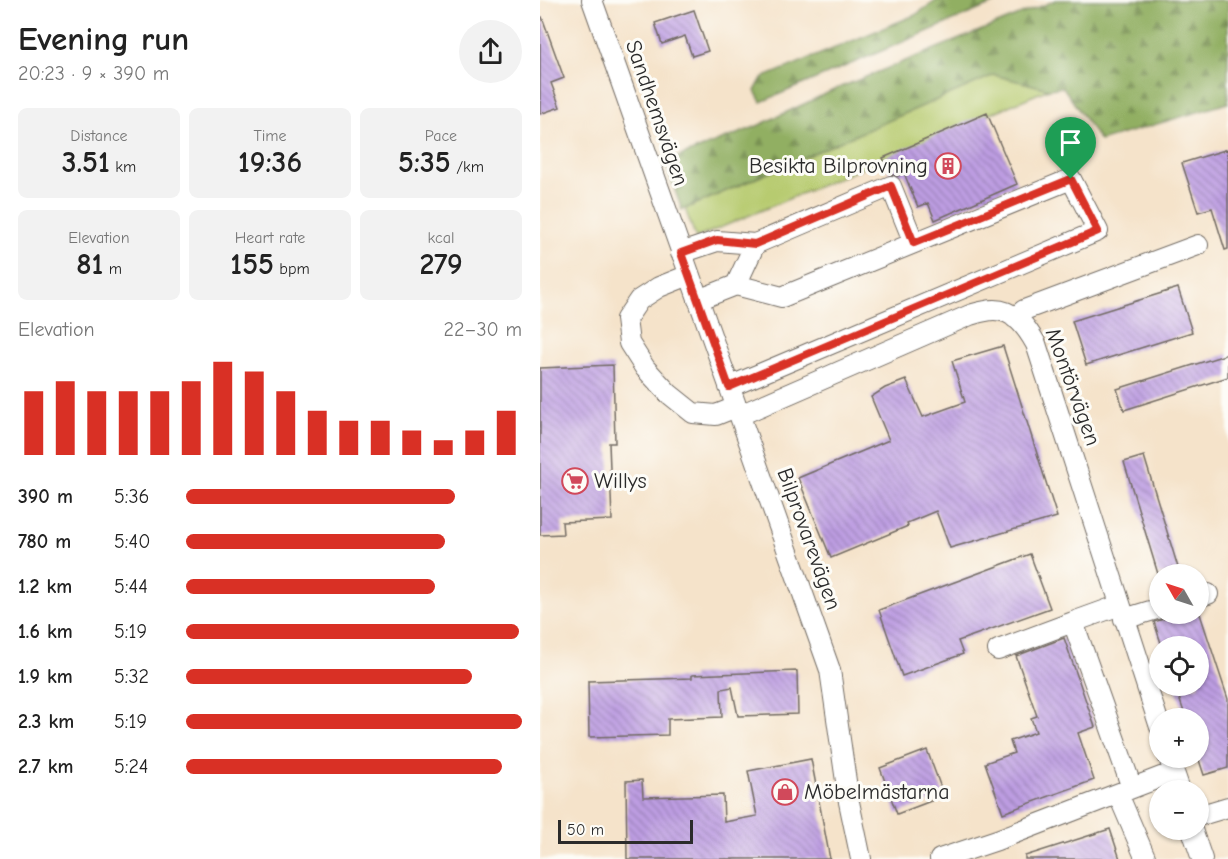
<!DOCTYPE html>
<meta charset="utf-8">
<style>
:root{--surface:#fff;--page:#f2f2f2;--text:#222;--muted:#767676;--accent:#d93025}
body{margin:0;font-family:"Comic Neue",sans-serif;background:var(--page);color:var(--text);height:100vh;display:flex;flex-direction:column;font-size:22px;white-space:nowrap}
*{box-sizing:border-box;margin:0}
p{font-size:20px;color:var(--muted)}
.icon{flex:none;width:33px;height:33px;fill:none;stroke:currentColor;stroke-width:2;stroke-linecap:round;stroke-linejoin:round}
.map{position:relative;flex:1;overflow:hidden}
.side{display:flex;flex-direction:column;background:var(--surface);width:540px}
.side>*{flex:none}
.needle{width:39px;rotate:309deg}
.fabs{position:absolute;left:609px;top:564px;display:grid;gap:12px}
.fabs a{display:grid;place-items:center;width:60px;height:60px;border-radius:50%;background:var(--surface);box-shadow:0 2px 4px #0004;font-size:30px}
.scale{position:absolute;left:18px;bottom:15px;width:135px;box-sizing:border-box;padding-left:6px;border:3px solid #2b2b2b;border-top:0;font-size:16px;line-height:21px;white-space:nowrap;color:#2b2b2b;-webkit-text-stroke:4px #fdfcf7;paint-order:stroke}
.pin{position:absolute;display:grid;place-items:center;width:51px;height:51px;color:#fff;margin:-62px -26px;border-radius:50% 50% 50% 0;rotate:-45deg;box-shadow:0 0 6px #0007}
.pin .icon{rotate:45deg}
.round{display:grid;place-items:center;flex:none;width:63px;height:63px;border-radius:32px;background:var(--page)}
.summary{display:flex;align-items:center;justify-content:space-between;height:102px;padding:0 18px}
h1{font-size:33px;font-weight:600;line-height:45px}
.metrics{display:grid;grid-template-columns:repeat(3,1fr);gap:9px;height:102px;padding:6px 18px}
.metrics div{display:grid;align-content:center;border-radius:9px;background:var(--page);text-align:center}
.metrics b{font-size:30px;font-weight:600}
.metrics small{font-size:16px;font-weight:400}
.metrics p{font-size:16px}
.chart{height:168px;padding:12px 18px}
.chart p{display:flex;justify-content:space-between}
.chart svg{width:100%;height:108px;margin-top:6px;stroke:var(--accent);stroke-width:6}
ul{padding:0 18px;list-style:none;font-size:20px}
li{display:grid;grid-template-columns:96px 72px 1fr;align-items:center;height:45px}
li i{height:15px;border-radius:8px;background:var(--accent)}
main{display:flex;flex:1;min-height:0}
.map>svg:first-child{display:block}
.grass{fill:#b7cb6f;stroke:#717b4d;stroke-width:1.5}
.forest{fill:url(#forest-firs);stroke:#5e6d46;stroke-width:1.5}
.building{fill:url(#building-back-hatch)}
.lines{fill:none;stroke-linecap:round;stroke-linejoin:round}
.minor-casing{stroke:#726b63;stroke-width:22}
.minor{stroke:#fff;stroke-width:20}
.route-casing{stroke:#fff;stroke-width:12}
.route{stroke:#d93025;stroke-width:8}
.labels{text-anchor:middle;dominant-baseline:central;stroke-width:6;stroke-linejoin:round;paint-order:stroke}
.street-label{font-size:22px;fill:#2b2b2b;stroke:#fdfcf7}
.poi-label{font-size:22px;fill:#2b2b2b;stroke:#fdfcf7;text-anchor:start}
</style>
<main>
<section class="side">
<div class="summary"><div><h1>Evening run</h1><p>20:23 · 9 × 390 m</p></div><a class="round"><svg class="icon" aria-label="share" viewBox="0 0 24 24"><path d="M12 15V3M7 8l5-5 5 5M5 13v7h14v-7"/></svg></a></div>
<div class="metrics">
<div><p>Distance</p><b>3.51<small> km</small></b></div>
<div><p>Time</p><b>19:36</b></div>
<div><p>Pace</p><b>5:35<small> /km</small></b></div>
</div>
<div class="metrics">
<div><p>Elevation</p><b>81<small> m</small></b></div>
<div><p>Heart rate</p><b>155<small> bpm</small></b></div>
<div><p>kcal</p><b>279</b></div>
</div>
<div class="chart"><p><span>Elevation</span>22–30 m</p>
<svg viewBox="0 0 160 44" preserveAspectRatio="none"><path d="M5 44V18M15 44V14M25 44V18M35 44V18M45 44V18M55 44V14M65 44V6M75 44V10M85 44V18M95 44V26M105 44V30M115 44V30M125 44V34M135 44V38M145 44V34M155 44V26"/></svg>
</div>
<ul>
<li><b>390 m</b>5:36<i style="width:80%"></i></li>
<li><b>780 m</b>5:40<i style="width:77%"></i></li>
<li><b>1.2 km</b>5:44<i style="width:74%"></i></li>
<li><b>1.6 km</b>5:19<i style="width:99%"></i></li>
<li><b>1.9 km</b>5:32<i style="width:85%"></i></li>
<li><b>2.3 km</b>5:19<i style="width:100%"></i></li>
<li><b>2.7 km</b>5:24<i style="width:94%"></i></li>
</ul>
</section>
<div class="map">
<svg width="688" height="859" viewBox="0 0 688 859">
<defs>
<pattern id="forest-firs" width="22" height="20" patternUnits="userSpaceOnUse" patternTransform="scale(1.5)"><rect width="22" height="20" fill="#91af62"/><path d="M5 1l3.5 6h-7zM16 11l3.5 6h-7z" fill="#778f51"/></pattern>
<pattern id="building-back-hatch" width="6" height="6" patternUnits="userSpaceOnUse" patternTransform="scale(1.5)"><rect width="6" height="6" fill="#bd9de2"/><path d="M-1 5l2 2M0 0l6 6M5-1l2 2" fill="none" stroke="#9a80b7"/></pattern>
</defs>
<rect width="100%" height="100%" fill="#fdfcf7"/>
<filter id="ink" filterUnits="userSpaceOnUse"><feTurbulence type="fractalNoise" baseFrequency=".0167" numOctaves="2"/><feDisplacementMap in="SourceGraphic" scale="12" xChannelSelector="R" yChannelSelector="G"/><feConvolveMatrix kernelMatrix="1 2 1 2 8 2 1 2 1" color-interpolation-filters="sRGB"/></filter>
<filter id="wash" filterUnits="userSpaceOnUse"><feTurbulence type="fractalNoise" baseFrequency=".008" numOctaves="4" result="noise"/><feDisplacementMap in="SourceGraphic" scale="24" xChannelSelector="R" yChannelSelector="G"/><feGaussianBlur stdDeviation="1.35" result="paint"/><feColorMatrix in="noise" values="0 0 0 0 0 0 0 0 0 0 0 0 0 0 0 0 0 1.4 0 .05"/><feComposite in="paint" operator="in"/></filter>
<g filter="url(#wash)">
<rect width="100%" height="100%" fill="#f5e3ca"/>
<path class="grass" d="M454,75L509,89L156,238L145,209Z"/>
<path class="forest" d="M397,0H462L221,102L215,91L222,78L375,15Z
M516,0H688V103L560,141L523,87L509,89L454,75L142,210L125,162L215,127L296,89Z"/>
<g id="blocks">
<path class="building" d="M154,10L168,51L152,56L145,36L122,44L115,23Z
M0,17H2L24,78L11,83L20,107L0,114Z
M447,113L477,184L395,220L388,203L378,207L364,173L358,176L350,174L343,158Z
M688,149V249L685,250L672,208L658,212L642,163Z
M638,288L652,332L546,365L532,321Z
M463,346L517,517L410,548L396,511L367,523L368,526L291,558L258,478L349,440L331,397L345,388L366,380L383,417L425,402L412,361Z
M688,354V377L584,410L577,389Z
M73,365L75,443H69L72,520L22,522L23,534L0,535V368Z
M604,456L640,574H618L584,462Z
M490,554L510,608L418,641L423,654L362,676L339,610Z
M659,611L688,699V768L664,775L658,757V718H646L635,686H658V646H622L614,622L639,614H658Z
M524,638L555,727L538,733L554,780L463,813L445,763L474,753L470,741L496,732L491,718L497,716L476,656Z
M257,671L258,714L198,716L192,687L181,689L182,717L128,719V735L49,737L48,681L152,678V675Z
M387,750L404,796L357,814L340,768Z
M271,759L290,859H87L86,781L102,780L103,797L183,795L184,822L217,816L208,771Z
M570,829L580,859H485V856Z"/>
</g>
</g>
<g filter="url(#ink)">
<use href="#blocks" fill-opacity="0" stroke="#726b63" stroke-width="1.5"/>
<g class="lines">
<g class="minor-casing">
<path id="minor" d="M52,0L290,670L309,802L321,859
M141,253L177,241L215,244L351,186L374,243
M149,275L119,287L99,300L86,319L89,343L105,368L128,393L153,413L176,415L196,407
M196,285L215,244
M158,300L196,285L242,297L531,179L558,231L189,387
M475,318L484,310L658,245
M200,415L430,315C437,313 446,310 454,310C475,310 487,328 496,344L620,727
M658,597L668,594
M580,605L533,622L592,788
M584,619L620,608
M458,650L533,622
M629,758L640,790
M578,794L605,857
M658,816L688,807
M652,830L662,859
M400,859L457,840L634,772"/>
</g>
<use href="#minor" class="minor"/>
</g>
</g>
<g class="lines" filter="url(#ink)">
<g class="route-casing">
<path id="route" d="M531,179L558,231L189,387L141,253L177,240L215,244L351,186L374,243Z"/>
</g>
<use href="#route" class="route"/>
</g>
<defs>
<g id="building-ring" transform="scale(1.35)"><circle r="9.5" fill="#fdfcf7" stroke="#d1495b" stroke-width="1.5"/><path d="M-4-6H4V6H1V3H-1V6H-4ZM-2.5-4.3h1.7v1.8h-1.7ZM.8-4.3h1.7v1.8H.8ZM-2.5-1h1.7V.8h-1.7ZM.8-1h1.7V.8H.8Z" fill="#d1495b"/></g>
<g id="supermarket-ring" transform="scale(1.35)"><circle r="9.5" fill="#fdfcf7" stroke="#d1495b" stroke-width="1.5"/><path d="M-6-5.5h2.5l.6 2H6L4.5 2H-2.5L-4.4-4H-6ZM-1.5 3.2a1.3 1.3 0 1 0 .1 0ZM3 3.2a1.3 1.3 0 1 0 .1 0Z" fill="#d1495b"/></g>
<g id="shop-ring" transform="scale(1.35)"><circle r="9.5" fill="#fdfcf7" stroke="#d1495b" stroke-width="1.5"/><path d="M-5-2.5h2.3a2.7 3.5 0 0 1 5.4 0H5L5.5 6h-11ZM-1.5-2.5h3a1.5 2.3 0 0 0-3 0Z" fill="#d1495b"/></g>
</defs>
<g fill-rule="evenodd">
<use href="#building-ring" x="408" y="166"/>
<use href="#supermarket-ring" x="35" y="481"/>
<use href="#shop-ring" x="245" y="792"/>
</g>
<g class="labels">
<g class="street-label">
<text transform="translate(117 113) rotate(71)">Sandhemsvägen</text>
<text transform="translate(533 387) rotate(70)">Montörvägen</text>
<text transform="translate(269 539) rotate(70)">Bilprovarevägen</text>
</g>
<g class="poi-label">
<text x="388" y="166" text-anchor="end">Besikta Bilprovning</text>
<text x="54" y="481">Willys</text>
<text x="264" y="792">Möbelmästarna</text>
</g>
</g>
</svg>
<div class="fabs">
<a><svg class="needle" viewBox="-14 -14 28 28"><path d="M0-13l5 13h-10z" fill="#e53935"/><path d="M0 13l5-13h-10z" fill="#767676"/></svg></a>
<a><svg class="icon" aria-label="locate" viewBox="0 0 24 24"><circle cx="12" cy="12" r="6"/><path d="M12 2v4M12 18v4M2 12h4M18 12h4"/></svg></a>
<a>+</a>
<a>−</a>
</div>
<div class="scale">50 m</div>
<div class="pin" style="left:531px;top:179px;background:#1e9e55"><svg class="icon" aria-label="arrive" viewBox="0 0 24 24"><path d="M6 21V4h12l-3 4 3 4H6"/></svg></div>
</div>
</main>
